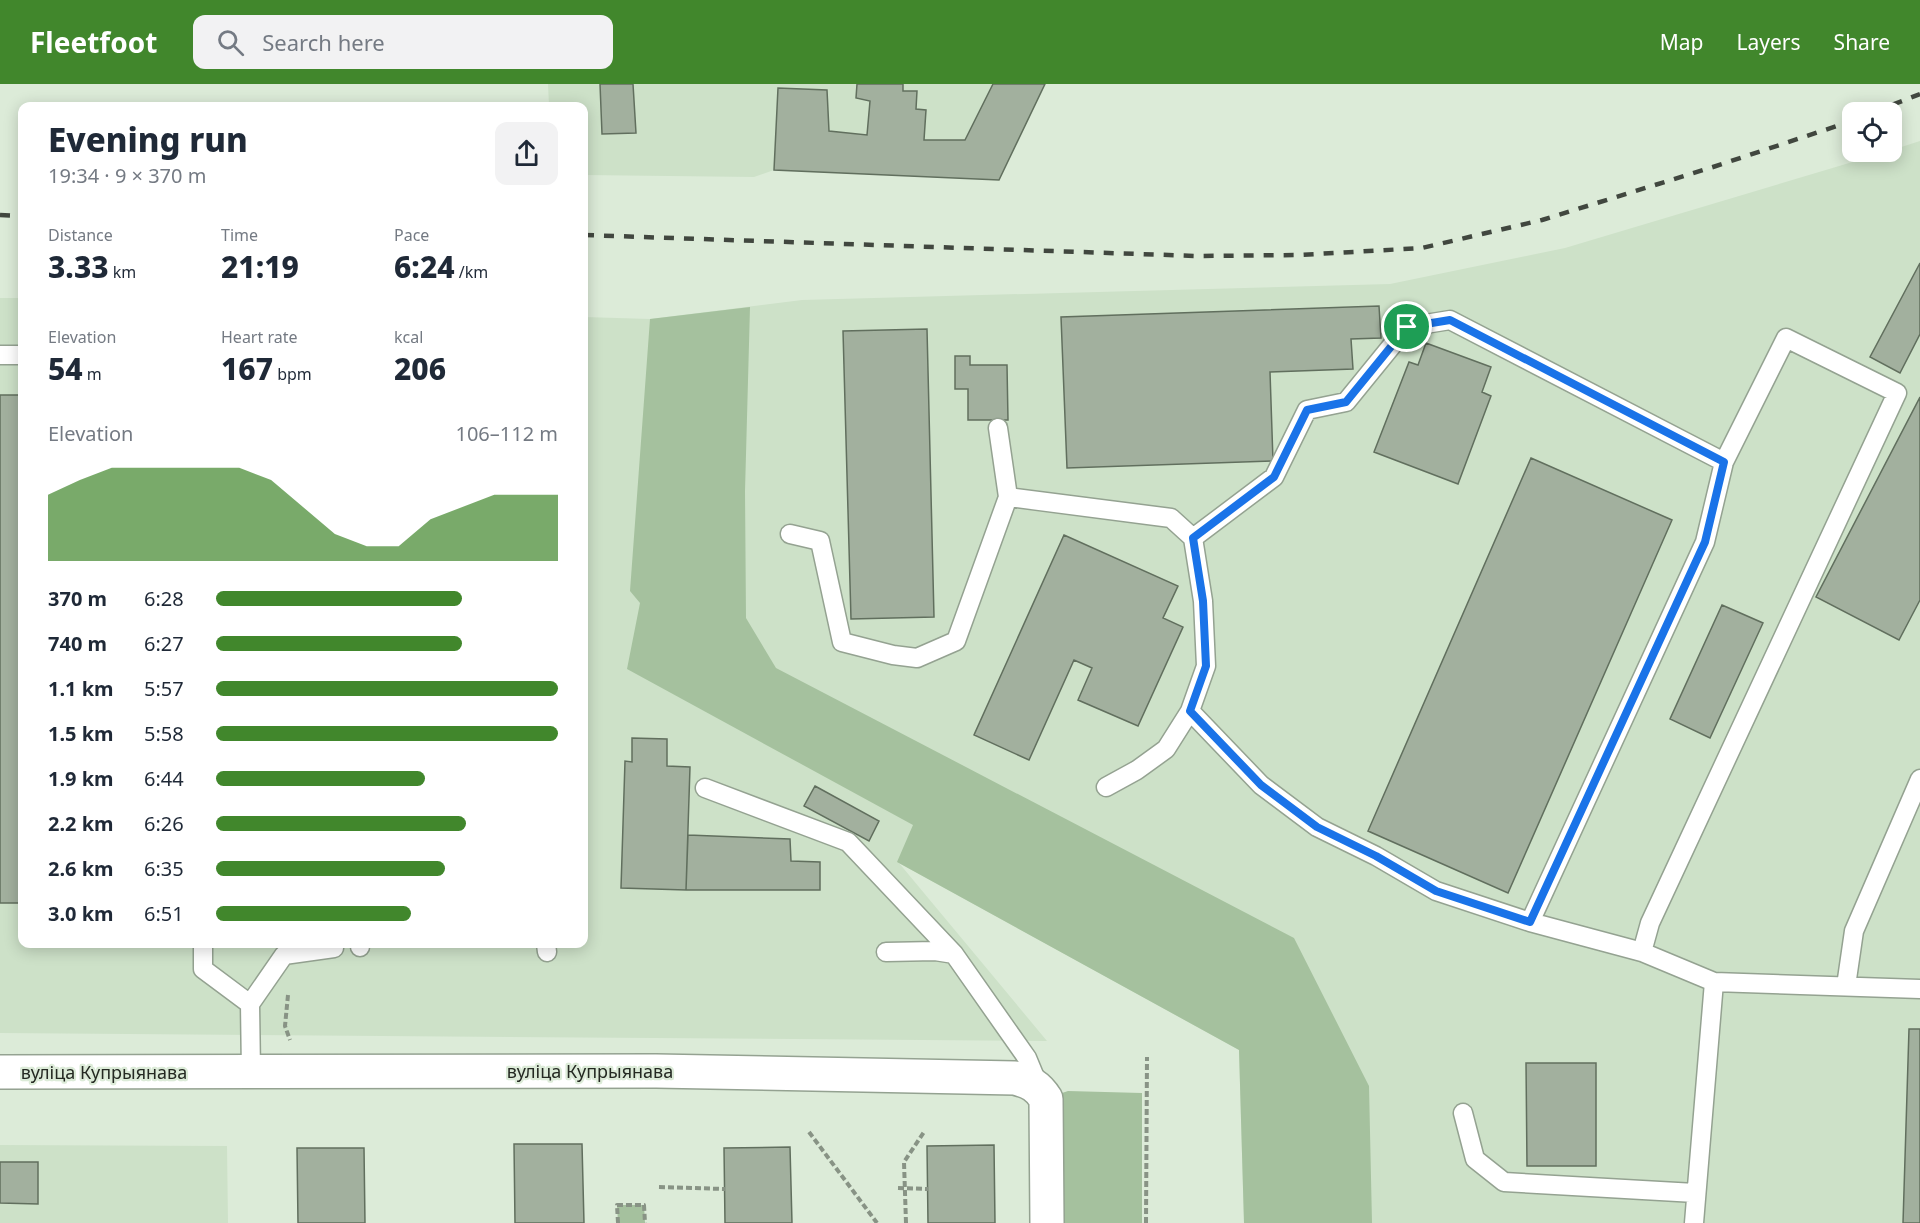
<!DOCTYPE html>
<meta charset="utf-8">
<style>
:root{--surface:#fff;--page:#f2f2f3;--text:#1f2937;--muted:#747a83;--accent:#41872c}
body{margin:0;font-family:"Noto Sans",sans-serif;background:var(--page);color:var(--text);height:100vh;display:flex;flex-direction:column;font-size:22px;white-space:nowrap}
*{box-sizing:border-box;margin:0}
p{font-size:20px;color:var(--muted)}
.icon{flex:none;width:33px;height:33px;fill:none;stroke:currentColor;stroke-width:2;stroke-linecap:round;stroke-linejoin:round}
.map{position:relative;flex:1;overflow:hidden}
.details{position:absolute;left:18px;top:18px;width:570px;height:846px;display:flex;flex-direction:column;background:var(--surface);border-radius:12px;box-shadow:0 3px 15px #0003}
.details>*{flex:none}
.fabs{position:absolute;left:1842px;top:18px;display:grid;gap:12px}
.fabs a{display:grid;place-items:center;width:60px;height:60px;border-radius:12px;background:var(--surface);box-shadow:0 3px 15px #0003;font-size:30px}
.pin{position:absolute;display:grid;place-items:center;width:51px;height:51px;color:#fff;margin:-26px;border:3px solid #fff;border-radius:50%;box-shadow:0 2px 6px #0007}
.round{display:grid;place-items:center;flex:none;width:63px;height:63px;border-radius:12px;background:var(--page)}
.summary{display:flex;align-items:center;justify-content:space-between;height:102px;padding:0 30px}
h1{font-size:33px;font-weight:800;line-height:45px}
.figures{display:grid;grid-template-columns:repeat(3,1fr);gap:9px;height:102px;padding:6px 30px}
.figures div{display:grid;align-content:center}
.figures b{font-size:30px;font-weight:800}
.figures small{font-size:16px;font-weight:400}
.figures p{font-size:16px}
.chart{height:168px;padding:12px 30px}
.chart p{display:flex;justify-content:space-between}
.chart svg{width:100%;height:108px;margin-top:6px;fill:var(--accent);opacity:.7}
ul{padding:0 30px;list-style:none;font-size:20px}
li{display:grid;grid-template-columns:96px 72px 1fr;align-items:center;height:45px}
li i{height:15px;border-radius:8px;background:var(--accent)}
header{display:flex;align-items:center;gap:36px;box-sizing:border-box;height:84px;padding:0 30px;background:var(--accent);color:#fff}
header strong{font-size:28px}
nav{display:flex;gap:33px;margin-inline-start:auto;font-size:21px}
.search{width:420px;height:54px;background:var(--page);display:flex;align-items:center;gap:15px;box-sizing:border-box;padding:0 21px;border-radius:12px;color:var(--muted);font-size:22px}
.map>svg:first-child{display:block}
.built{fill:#cde1c8}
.green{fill:#a5c19e}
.building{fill:#a2b09e;stroke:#616f5e;stroke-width:1.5}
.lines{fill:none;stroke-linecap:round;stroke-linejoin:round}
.service-casing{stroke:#94a291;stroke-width:21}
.minor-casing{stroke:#94a291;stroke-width:36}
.path{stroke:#889385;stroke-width:4;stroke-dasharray:6 3;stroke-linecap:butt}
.service{stroke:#fff;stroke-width:18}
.minor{stroke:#fff;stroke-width:33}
.rail{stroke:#41473f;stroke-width:4.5;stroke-dasharray:10 10;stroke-linecap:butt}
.route-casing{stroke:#fff;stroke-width:12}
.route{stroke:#1a73e8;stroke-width:8}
.labels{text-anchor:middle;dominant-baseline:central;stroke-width:4.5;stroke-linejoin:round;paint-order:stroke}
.street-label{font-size:18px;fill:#242922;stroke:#dcebd8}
</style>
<header>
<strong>Fleetfoot</strong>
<div class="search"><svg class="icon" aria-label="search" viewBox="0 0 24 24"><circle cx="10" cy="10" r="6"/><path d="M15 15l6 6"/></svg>Search here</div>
<nav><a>Map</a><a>Layers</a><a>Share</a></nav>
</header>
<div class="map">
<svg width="1920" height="1139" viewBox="0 0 1920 1139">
<rect width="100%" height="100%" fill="#dcebd8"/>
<path class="built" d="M548,0H1045L999,96L774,86L754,93L584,91V22H549Z
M1920,57V1139H1244L1239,966L899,779L1047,957L0,949V214H22V860H584V233L650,235L802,216L1390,200L1565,164L1886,68H1892V66Z
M0,1061L227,1062L228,1139H0Z"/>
<path class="green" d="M750,223L745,407L746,534L776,584L1294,854L1369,1002L1372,1139H1244L1239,966L897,778L913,741L627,585L640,519L630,507L650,235Z
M1068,1007L1142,1009V1139H1053L1059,1010Z
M617,1121H644L645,1139H618Z"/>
<path class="building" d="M600,0H633L636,49L602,50Z
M857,0H903V7H917L916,25L926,26L924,56H965L993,0H1045L999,96L774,86L778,4L827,6L829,47L867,51L870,17L856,14Z
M1920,179V250L1900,289L1870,273Z
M1379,222L1381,254L1351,255L1353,285L1270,288L1273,377L1067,384L1061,233Z
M927,245L934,533L851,535L843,247Z
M1426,259L1491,283L1482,308L1491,312L1458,400L1374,368L1409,278L1418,281Z
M955,272H970V281H1007L1008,336H968V305H955Z
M0,311H22V819H0Z
M1920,313V516L1899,556L1816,513Z
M1531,374L1672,436L1508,809L1368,747Z
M1064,451L1178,502L1163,534L1183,543L1138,642L1078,616L1092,584L1074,576L1029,676L974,651Z
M1722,521L1763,539L1710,654L1670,635Z
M632,654L667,655V682L690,683L686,806L621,804L625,677L632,678Z
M815,702L879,737L869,757L804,722Z
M688,751L790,755L791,777L820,778V806H686Z
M1909,945H1920V1139H1903Z
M1526,979H1596V1082H1527Z
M514,1060H582L584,1139H515Z
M994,1061L995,1139H928L927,1062Z
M790,1063L792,1139H725L724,1064Z
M297,1064H364L365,1139H298Z
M0,1078H38V1120L0,1119Z"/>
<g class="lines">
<g class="service-casing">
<path id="service" d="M0,271H22
M1008,413L1171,434L1193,454L1203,517L1206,582L1190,627L1166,665L1137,686L1106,703
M790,450L820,457L842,558L893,571L917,574L956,557L1008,413L998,344
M1193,454L1274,393L1307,326L1346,318L1407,243L1450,236L1724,378L1786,254L1897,309L1650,839L1642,868L1714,898
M1190,627L1261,701L1317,743L1376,772L1436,807L1530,838
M705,704L848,758L954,870L1027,974L1039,1003
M203,860V885L250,920L284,871L334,864
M360,860V863
M546,860L547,868
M886,868L935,867L954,870
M1642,868L1530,838L1705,458L1724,378
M1846,902L1854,847L1920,695
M250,920L251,988
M1463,1029L1475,1075L1504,1098L1695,1109
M1694,1139L1714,898L1920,905"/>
</g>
<g class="minor-casing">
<path id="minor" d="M0,988L656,987L1015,994C1030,998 1038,1002 1046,1015L1047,1139"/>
</g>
<path class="path" d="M288,911L285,942L290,956
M809,1048L877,1139
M659,1103L725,1105
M898,1104L928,1105
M618,1139L617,1121H644L645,1139
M906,1139L904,1078L924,1048
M1146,1139L1147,973"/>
<use href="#service" class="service"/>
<use href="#minor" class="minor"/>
<path class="rail" d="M1874,28L1920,10
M0,131L22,132
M584,151L1197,172L1299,171L1422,164L1542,136L1713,83L1852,37"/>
</g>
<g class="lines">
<g class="route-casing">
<path id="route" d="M1450,236L1724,378L1705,458L1530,838L1436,807L1376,772L1317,743L1261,701L1190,627L1206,582L1203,517L1193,454L1274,393L1307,326L1346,318L1407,243Z"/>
</g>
<use href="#route" class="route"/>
</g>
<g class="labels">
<g class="street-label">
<text x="590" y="987">вуліца Купрыянава</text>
<text x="104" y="988">вуліца Купрыянава</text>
</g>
</g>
</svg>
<div class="fabs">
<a><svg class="icon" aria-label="locate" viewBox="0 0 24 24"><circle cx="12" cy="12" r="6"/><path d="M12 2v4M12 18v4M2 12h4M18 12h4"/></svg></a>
</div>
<div class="pin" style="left:1407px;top:243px;background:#1e9e55"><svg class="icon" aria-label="arrive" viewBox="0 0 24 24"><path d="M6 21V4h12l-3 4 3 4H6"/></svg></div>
<section class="details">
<div class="summary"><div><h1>Evening run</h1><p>19:34 · 9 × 370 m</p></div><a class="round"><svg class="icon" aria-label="share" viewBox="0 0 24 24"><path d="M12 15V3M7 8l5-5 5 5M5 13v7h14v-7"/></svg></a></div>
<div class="figures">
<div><p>Distance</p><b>3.33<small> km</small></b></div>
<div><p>Time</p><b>21:19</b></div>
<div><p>Pace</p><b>6:24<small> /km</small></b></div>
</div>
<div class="figures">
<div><p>Elevation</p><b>54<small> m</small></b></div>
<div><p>Heart rate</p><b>167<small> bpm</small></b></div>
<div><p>kcal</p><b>206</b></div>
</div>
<div class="chart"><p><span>Elevation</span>106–112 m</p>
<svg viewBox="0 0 160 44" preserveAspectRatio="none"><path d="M0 44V17L10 11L20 6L30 6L40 6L50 6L60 6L70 11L80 22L90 33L100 38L110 38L120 27L130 22L140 17L150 17L160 17V44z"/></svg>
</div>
<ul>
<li><b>370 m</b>6:28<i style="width:72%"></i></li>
<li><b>740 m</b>6:27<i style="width:72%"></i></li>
<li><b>1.1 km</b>5:57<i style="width:100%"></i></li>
<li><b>1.5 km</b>5:58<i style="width:100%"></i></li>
<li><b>1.9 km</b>6:44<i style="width:61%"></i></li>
<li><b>2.2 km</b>6:26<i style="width:73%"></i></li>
<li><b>2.6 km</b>6:35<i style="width:67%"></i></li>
<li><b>3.0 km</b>6:51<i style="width:57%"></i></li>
</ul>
</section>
</div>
